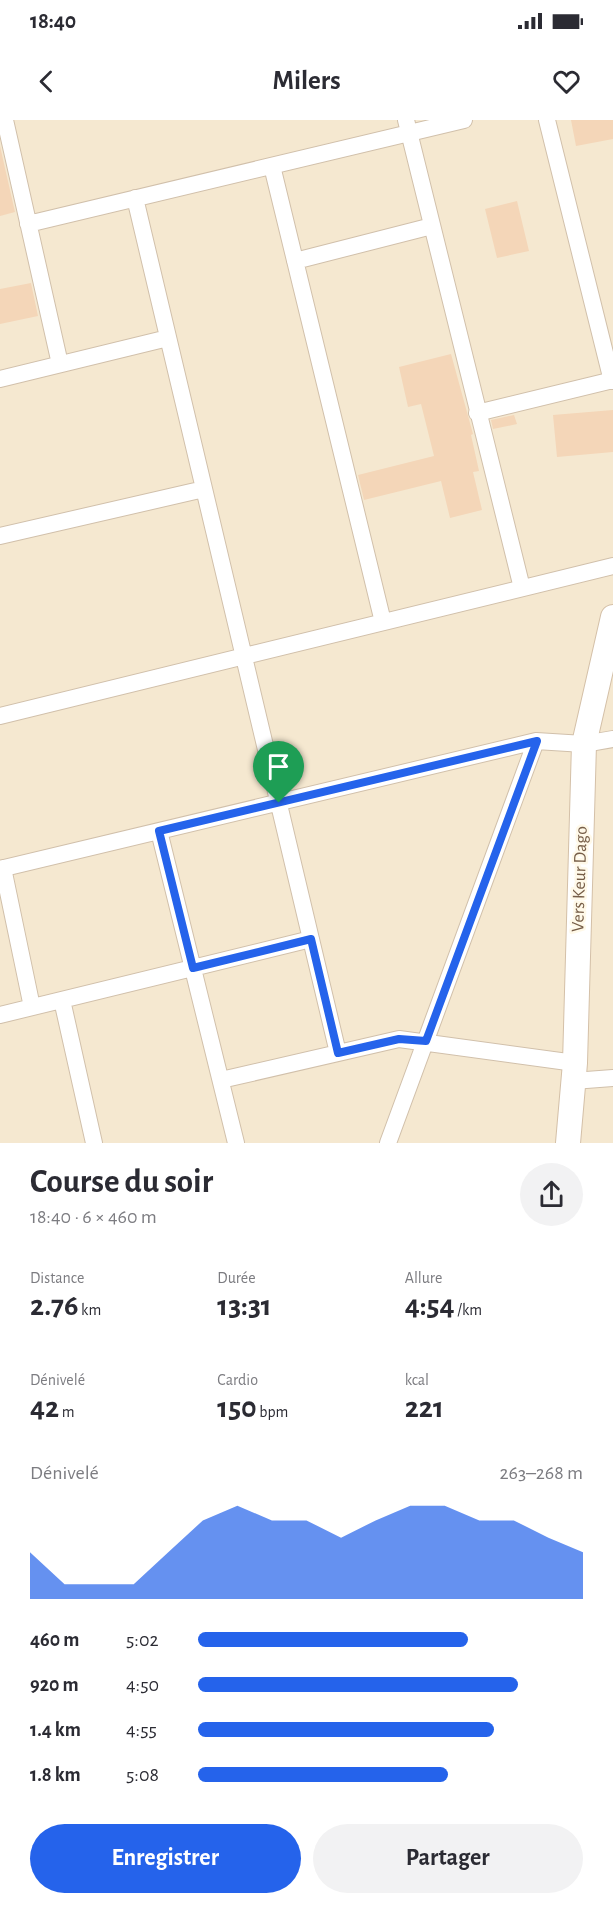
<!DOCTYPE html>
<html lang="fr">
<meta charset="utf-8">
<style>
:root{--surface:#fff;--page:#f2f2f3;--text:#2b2b33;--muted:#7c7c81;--accent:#2563eb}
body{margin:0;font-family:"Alegreya Sans",sans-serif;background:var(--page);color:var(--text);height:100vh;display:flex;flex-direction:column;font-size:22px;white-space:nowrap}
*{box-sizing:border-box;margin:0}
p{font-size:20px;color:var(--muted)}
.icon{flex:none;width:33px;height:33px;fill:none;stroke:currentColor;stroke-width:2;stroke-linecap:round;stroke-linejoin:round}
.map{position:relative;height:1023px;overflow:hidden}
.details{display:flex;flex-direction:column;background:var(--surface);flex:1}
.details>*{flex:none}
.pin{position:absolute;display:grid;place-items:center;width:51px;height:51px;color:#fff;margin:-62px -26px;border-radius:50% 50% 50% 0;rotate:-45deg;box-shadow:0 0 6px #0007}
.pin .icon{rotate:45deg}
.round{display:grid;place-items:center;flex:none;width:63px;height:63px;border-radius:32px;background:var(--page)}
.overview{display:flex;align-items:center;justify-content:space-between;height:102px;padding:0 30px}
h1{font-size:33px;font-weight:700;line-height:45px}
.metrics{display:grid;grid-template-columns:repeat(3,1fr);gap:9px;height:102px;padding:6px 30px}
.metrics div{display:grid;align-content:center}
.metrics b{font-size:30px;font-weight:700}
.metrics small{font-size:16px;font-weight:400}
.metrics p{font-size:16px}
.chart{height:168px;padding:12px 30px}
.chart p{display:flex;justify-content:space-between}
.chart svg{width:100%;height:108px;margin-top:6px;fill:var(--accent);opacity:.7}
.action{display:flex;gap:12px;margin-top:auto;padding:12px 30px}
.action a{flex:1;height:69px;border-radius:36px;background:var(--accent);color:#fff;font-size:24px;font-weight:700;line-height:69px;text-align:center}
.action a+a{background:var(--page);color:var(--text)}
ul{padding:0 30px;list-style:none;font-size:20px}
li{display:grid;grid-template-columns:96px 72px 1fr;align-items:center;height:45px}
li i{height:15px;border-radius:8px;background:var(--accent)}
.status{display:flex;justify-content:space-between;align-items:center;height:42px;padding:0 30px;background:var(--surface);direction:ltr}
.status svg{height:16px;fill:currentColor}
header{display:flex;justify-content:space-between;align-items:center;height:78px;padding:0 30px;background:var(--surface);font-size:27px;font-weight:700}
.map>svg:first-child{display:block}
.residential{fill:#f5e8d0}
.building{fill:#f4d6b8}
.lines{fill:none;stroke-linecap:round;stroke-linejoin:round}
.street-casing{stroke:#d1c0ab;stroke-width:18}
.secondary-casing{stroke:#d4c0a8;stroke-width:26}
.street{stroke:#fff;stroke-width:16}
.secondary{stroke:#fff;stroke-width:24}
.route-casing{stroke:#fff;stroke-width:12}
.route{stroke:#2563eb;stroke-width:8}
.labels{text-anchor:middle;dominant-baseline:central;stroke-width:5;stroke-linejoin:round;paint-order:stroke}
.street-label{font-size:18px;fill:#765d47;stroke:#fff9e9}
</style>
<div class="status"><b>18:40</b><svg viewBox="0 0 49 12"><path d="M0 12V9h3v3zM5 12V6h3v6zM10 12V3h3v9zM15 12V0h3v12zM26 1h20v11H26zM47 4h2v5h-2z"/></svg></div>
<header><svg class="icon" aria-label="back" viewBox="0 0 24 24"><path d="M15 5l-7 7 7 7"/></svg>Milers<svg class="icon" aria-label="heart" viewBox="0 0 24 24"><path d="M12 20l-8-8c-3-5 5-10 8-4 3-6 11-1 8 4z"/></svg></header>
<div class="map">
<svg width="613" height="1023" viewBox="0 0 613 1023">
<rect width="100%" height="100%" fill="#fdf5e2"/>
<path class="residential" d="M0,0H613V1023H0Z"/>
<path class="building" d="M571,0H613V19L576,26Z
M0,26L15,92L0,96Z
M517,81L529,131L497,138L485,89Z
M31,163L38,196L0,204V169Z
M451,234L473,314L471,315L479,351L473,352L482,390L450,398L441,361L364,380L358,355L434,336L421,284L408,287L399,247Z
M613,290V332L557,337L553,295Z
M514,295L517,304L493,309L491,300Z"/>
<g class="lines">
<g class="street-casing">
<path id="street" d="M5,0L60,244
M406,0L522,468
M547,0L612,261
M272,46L383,502
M135,78L338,933
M28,104L464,0
M295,141L432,106
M0,259L168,218
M477,293L613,260
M0,416L204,369
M0,596L613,446
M159,711L236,1023
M3,748L32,887
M0,749L536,621L584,624L613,619
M62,880L94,1023
M0,895L311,819
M221,960L399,919L575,943
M573,961L613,958
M388,1023L536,621"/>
</g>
<g class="secondary-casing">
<path id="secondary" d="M568,1023L575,943L584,624L613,497"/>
</g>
<use href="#street" class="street"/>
<use href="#secondary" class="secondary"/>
</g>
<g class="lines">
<g class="route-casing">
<path id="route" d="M537,621L426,921L399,919L338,933L311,819L193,848L159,711Z"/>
</g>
<use href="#route" class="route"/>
</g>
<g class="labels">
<g class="street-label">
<text transform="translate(580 759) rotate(-88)">Vers Keur Dago</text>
</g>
</g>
</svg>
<div class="pin" style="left:279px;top:683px;background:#1e9e55"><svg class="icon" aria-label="arrive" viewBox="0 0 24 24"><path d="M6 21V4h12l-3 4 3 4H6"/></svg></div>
</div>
<section class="details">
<div class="overview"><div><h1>Course du soir</h1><p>18:40 · 6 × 460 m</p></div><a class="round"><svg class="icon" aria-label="share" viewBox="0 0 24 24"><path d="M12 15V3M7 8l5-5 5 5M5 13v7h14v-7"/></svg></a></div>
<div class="metrics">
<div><p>Distance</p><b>2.76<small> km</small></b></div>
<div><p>Durée</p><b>13:31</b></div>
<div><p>Allure</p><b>4:54<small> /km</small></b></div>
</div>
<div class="metrics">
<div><p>Dénivelé</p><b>42<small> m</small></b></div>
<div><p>Cardio</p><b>150<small> bpm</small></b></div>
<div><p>kcal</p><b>221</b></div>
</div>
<div class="chart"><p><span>Dénivelé</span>263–268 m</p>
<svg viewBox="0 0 160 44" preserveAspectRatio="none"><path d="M0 44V25L10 38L20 38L30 38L40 25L50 12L60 6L70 12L80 12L90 19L100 12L110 6L120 6L130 12L140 12L150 19L160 25V44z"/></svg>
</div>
<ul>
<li><b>460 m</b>5:02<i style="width:70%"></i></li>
<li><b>920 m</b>4:50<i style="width:83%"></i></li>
<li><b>1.4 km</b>4:55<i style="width:77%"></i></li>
<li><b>1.8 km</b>5:08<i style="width:65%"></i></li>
</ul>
<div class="action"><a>Enregistrer</a><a>Partager</a></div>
</section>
